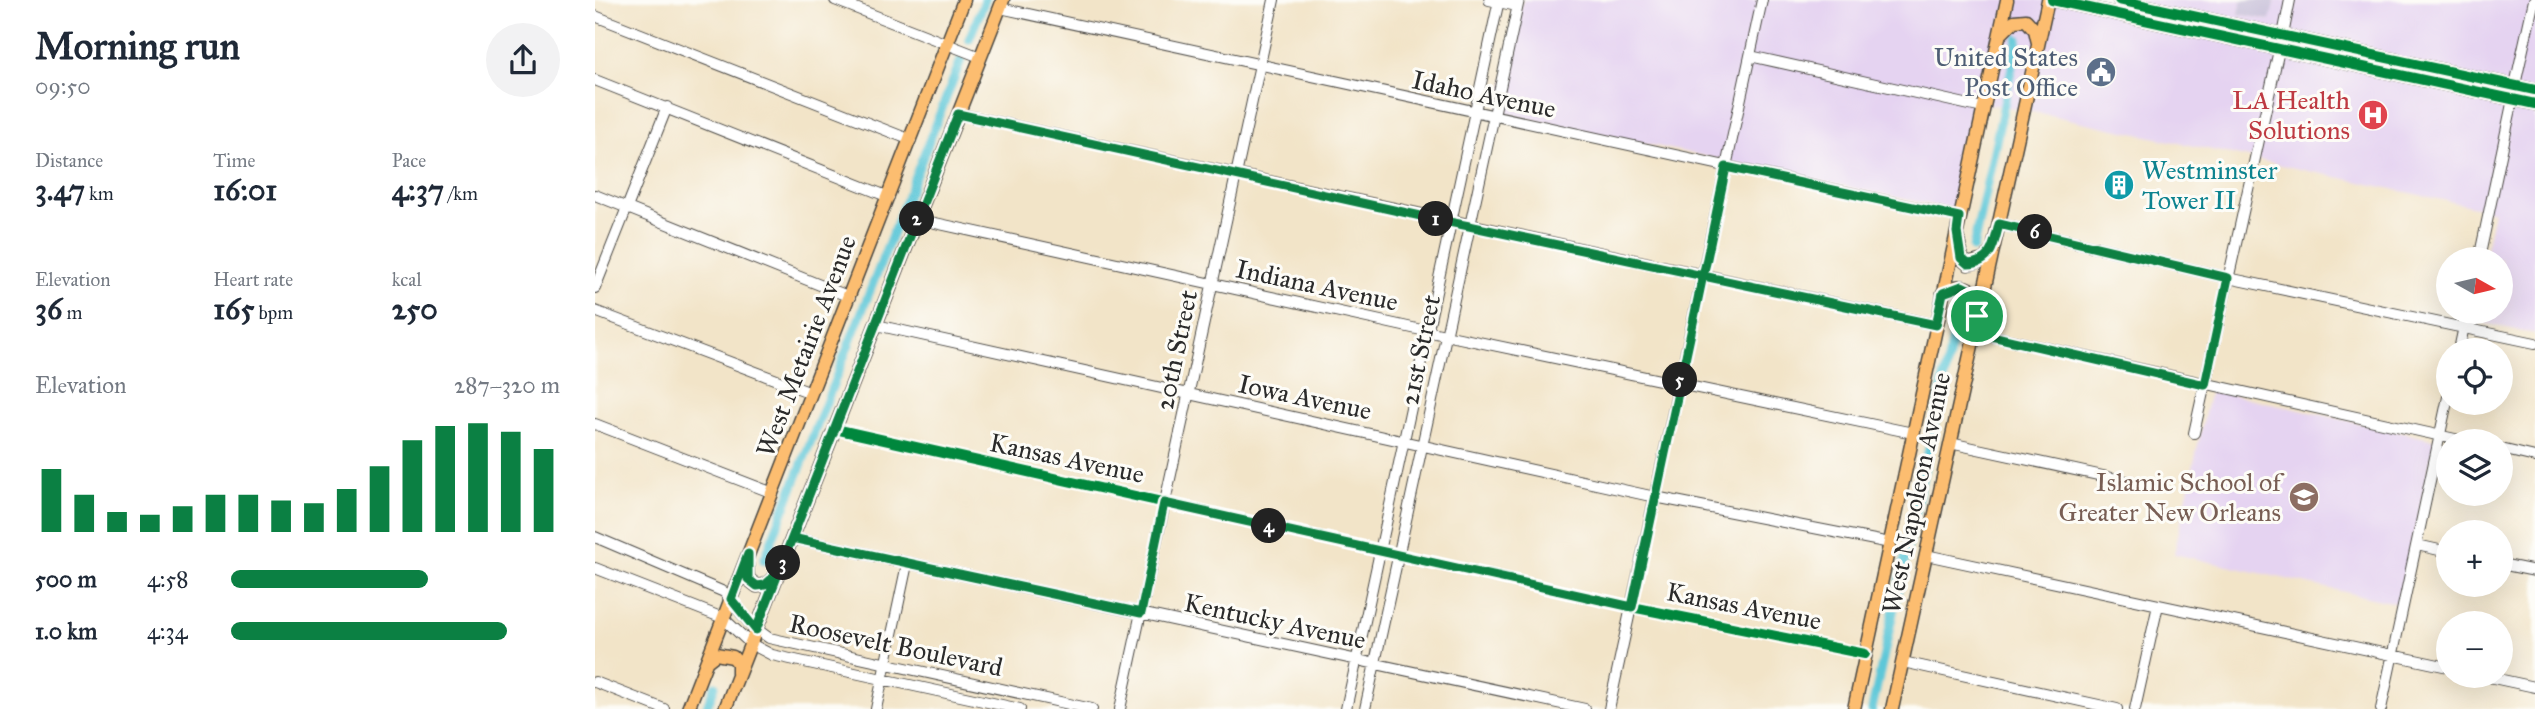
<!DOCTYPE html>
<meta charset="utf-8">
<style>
:root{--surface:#fff;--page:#f2f2f3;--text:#1f2937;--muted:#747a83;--accent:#0b8043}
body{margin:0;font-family:"IM FELL Great Primer",serif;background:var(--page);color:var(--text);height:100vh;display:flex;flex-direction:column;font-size:26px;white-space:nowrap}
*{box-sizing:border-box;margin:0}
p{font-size:23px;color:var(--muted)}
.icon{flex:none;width:38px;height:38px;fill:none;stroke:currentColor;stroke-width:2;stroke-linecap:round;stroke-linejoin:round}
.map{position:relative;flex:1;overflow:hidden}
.panel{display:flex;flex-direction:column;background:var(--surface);width:595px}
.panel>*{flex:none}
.needle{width:46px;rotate:98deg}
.fabs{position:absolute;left:1841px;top:247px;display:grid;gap:14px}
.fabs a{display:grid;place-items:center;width:77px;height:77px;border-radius:50%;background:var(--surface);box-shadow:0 7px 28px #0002;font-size:35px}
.pin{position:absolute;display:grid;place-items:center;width:60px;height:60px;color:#fff;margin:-30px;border:4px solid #fff;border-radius:50%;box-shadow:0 2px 7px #0007}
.km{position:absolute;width:35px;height:35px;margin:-18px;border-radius:50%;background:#222;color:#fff;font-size:19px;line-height:35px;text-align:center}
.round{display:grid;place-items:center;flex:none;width:74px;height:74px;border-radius:37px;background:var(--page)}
.headline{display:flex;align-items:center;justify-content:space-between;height:119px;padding:0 35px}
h1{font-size:38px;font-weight:800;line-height:52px}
.metrics{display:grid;grid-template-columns:repeat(3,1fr);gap:10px;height:119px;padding:7px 35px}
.metrics div{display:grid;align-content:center}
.metrics b{font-size:30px;font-weight:800}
.metrics small{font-size:19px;font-weight:400}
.metrics p{font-size:19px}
.chart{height:196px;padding:14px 35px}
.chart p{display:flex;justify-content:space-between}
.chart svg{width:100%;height:126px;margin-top:7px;stroke:var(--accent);stroke-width:6}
ul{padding:0 35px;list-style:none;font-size:23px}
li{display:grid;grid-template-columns:112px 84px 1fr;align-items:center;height:52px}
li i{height:18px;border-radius:9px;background:var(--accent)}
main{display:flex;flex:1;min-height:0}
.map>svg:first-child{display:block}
.built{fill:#e5d3f1}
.industrial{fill:#c7c0d9}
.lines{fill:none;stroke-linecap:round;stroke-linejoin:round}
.canal{stroke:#5dc7d8;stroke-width:9}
.minor-casing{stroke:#494743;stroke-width:12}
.major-casing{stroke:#494743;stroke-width:15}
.minor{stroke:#fff;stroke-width:10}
.major{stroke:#fcbd6f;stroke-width:12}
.cycleway-casing{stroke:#fdfcf7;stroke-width:15}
.cycleway{stroke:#00873e;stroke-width:10}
.route-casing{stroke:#fff;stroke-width:14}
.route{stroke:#0b8043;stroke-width:9}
.labels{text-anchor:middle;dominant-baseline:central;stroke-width:6;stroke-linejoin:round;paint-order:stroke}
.service-label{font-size:26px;fill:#4e5e75;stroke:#fdfcf7;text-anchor:end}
.street-label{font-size:26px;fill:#2b2b2b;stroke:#fdfcf7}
.health-label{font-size:26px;fill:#be3a42;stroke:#fdfcf7;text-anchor:end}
.culture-label{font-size:26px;fill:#0d838f;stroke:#fdfcf7;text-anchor:start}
.education-label{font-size:26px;fill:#785e54;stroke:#fdfcf7;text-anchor:end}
</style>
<main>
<section class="panel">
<div class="headline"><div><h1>Morning run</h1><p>09:50</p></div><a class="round"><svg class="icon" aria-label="share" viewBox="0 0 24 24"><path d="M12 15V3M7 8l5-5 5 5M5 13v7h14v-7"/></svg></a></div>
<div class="metrics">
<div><p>Distance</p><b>3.47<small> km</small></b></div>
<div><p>Time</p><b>16:01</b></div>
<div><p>Pace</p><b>4:37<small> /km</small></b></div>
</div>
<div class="metrics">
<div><p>Elevation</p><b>36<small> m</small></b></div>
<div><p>Heart rate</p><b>165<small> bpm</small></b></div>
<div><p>kcal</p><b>250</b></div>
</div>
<div class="chart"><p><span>Elevation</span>287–320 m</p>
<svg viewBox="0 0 160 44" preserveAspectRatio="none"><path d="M5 44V22M15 44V31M25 44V37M35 44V38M45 44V35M55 44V31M65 44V31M75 44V33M85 44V34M95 44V29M105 44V21M115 44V12M125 44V7M135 44V6M145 44V9M155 44V15"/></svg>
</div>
<ul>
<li><b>500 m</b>4:58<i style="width:60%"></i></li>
<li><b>1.0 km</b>4:34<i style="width:84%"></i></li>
</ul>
</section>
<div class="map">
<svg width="1940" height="709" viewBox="0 0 1940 709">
<rect width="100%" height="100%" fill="#fdfcf7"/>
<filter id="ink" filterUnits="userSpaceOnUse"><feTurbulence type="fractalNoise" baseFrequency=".0143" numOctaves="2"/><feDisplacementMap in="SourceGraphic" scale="14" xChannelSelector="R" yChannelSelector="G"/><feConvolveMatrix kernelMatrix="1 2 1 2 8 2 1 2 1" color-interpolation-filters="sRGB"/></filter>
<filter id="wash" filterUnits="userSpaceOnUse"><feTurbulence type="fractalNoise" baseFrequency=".00686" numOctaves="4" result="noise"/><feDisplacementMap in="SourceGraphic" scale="28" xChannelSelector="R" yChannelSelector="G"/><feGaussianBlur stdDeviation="1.57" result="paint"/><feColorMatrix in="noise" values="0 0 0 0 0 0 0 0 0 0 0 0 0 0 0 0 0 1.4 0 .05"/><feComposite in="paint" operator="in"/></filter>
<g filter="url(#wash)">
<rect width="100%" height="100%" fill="#f2e4c8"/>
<path class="built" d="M928,0H1647L1644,14L1674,20L1680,0H1940V334L1875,320L1877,312H1906V259H1889L1899,211L1436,111L1383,102L1360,210L902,112Z
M1615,390L1840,440L1804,604L1579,554Z"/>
<path class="industrial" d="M1647,0H1680L1675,20L1644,14Z"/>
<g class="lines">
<path class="canal" d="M374,39L390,0
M1378,248L1423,39
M169,560L366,60
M111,709L120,686
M1277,709L1366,301"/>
</g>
</g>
<g filter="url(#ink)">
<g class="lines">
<g class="minor-casing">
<path id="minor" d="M240,0L385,57
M894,0L922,6
M405,8L1365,217
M0,16L316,140
M1688,35L1695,0
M1155,56L1388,108
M0,80L294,197
M1920,85L1939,0
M364,114L1341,325
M0,195L255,297
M322,219L831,331L1318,433
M1404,224L1633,278L1940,343
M1884,259L1918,99
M0,288L72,107
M0,311L216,393
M281,325L1060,497L1295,543
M1379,332L1869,441
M1864,350L1872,312
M0,424L178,493
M240,429L1037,607L1270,654
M1599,433L1684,50
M1355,443L1554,486
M1906,449L1940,457
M0,537L129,592L156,625L174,638L497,709
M197,538L990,709
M1822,545L1853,552
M1331,555L1853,667
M1906,564L1940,571
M0,568L128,618L156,644L177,655L425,709
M1308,662L1522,709
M1889,676L1940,687
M0,682L69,709
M281,709L312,564
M525,709L679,0
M751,709L904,0
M770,709L924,0
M1014,709L1167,0
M1540,709L1563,605
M1786,709L1853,397"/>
</g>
<g class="major-casing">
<path id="major" d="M1457,0L1940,104
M1524,0L1940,90
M1405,35L1419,21L1431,20L1440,30L1443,43
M1363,239L1366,258L1373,264L1389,260L1397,251
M1348,293C1360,285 1368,284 1379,292L1382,309
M152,565L153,579L162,586L170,585L181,576
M112,661L121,654L138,657L143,663V673
M93,709L369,0
M130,709L408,0
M1259,709L1412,0
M1297,709L1453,0"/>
</g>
<use href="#minor" class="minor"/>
<use href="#major" class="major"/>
<g class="cycleway-casing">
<path id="cycleway" d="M1457,0L1940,104
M1524,0L1940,90
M240,429L1037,607L1270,654"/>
</g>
<use href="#cycleway" class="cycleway"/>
</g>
</g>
<g class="lines" filter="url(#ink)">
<g class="route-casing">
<path id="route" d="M1382,316L1379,292L1367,286L1348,293L1341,325C1185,293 1030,259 874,226L844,220L363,114L161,630L136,599L153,554V579L162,586L170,585L184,572L197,538L546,613L569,503L1037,607C1061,497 1085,386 1108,275L1111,263L1131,167L1364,217L1362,232L1366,258L1373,264C1397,263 1399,244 1404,224L1633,278L1610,385L1379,332L1382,316"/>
</g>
<use href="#route" class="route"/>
</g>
<defs>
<g id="civic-disc" transform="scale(1.575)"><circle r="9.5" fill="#5c6f8a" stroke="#fdfcf7"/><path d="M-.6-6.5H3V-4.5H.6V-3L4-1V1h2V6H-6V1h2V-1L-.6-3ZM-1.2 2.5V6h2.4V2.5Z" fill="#fff"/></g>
<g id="hospital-disc" transform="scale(1.575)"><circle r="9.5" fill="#e0444e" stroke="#fdfcf7"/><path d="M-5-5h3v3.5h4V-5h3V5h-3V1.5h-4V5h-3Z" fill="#fff"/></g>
<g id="building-disc" transform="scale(1.575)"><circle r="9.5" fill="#0f9aa8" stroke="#fdfcf7"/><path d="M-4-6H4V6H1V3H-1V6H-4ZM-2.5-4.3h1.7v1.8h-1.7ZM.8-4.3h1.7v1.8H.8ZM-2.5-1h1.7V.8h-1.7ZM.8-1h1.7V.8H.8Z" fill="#fff"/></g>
<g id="school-disc" transform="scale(1.575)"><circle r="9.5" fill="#8d6e63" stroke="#fdfcf7"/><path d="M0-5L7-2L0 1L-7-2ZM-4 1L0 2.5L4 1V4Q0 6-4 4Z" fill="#fff"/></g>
</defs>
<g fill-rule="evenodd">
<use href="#civic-disc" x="1506" y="72"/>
<use href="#hospital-disc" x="1778" y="115"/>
<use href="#building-disc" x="1524" y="185"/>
<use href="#school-disc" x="1709" y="497"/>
</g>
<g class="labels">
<g class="service-label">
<text x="1483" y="57">United States<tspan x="1483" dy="30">Post Office</tspan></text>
</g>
<g class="street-label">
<text transform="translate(889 94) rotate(12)">Idaho Avenue</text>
<text transform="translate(722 285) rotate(12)">Indiana Avenue</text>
<text transform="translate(211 346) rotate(-69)">West Metairie Avenue</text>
<text transform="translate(581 350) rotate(-78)">20th Street</text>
<text transform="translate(825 350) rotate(-78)">21st Street</text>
<text transform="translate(710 397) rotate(12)">Iowa Avenue</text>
<text transform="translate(472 458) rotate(12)">Kansas Avenue</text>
<text transform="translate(1321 493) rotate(-78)">West Napoleon Avenue</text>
<text transform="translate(1149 606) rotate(11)">Kansas Avenue</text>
<text transform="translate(680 621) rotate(12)">Kentucky Avenue</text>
<text transform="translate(301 645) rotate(12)">Roosevelt Boulevard</text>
</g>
<g class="health-label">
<text x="1755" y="100">LA Health<tspan x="1755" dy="30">Solutions</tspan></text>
</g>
<g class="culture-label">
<text x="1547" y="170">Westminster<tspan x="1547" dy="30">Tower II</tspan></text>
</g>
<g class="education-label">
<text x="1686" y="482">Islamic School of<tspan x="1686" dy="30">Greater New Orleans</tspan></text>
</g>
</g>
</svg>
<div class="fabs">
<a><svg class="needle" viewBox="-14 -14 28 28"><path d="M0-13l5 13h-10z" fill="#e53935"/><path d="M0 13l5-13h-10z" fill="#747a83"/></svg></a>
<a><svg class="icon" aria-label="locate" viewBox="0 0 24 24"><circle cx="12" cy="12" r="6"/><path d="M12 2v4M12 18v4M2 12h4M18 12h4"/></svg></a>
<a><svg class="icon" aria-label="layers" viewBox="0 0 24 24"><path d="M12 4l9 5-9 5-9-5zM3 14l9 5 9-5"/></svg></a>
<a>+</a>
<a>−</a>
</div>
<div class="pin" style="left:1382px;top:316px;background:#1e9e55"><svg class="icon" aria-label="arrive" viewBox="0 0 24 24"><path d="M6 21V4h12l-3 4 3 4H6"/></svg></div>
<b class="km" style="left:841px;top:219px">1</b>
<b class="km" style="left:322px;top:219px">2</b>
<b class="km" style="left:188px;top:563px">3</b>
<b class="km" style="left:674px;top:526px">4</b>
<b class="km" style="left:1085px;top:380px">5</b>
<b class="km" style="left:1440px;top:232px">6</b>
</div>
</main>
